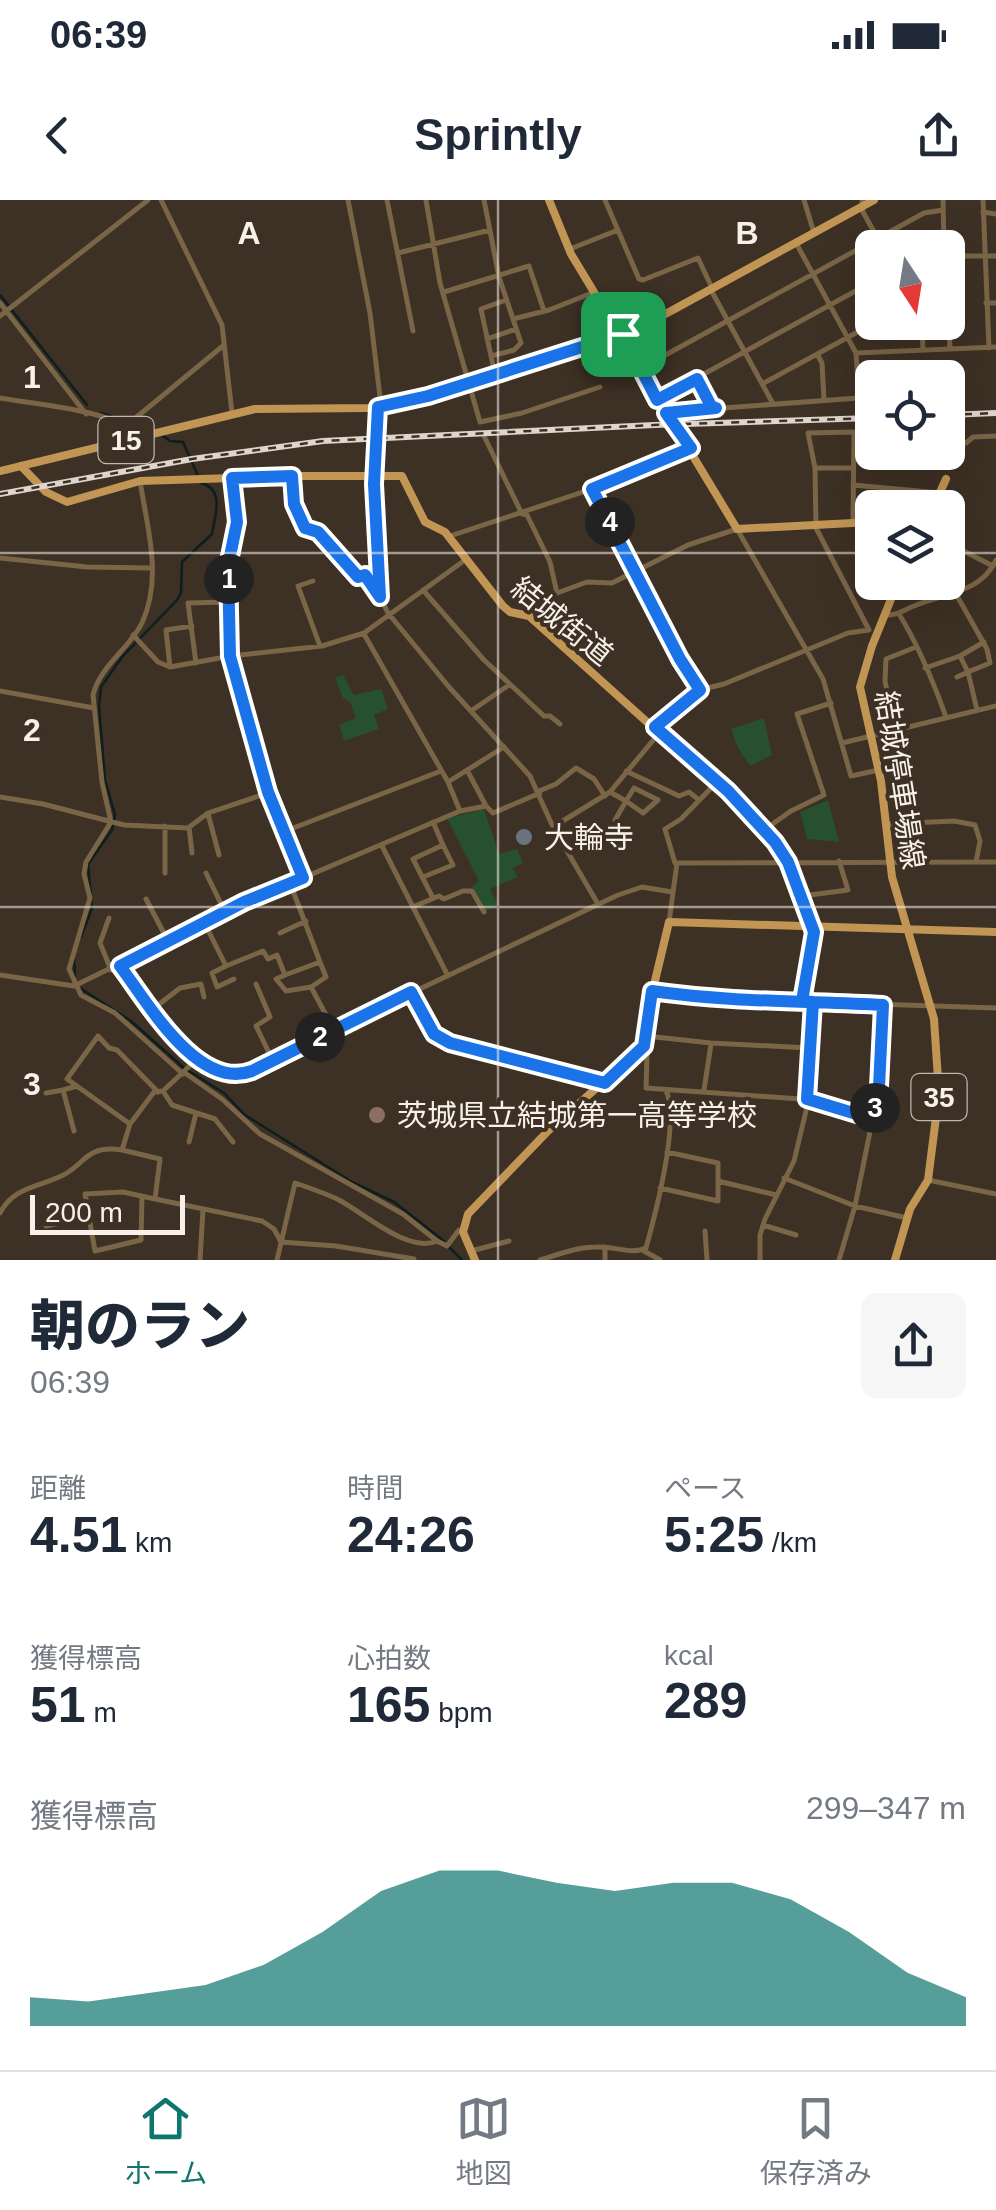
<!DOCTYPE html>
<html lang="ja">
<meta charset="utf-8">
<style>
:root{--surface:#fff;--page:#f6f6f7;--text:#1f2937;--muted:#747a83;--line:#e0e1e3;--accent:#0f766e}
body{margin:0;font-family:Helvetica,"Noto Sans JP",sans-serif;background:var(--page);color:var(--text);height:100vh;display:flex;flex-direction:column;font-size:38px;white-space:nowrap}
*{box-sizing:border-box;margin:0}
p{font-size:32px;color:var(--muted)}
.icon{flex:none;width:55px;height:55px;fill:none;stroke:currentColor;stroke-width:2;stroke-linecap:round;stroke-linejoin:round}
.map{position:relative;height:1060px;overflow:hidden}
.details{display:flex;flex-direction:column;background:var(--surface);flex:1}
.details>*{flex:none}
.needle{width:65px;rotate:168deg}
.fabs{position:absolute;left:855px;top:30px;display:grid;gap:20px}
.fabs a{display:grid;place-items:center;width:110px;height:110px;border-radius:15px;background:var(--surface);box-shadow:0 10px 40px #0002;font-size:50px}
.scale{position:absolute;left:30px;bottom:25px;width:155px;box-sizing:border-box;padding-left:10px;border:5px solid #f9f1e9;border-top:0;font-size:28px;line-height:35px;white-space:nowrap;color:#f9f1e9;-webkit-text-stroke:8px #3d3024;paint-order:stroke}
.pin{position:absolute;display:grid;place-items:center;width:85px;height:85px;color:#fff;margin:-42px;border-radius:20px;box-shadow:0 5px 15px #0006}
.km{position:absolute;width:50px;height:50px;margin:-25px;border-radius:50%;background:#222;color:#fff;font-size:28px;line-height:50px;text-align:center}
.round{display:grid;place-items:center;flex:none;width:105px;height:105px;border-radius:15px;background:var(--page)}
.summary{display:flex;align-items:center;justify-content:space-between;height:170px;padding:0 30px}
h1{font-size:55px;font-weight:800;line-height:75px}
.stats{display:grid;grid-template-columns:repeat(3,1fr);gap:15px;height:170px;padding:10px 30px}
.stats div{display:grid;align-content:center}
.stats b{font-size:50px;font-weight:800}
.stats small{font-size:28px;font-weight:400}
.stats p{font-size:28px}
.chart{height:280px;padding:20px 30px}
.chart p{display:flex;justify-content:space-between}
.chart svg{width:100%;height:180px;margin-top:10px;fill:var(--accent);opacity:.7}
.status{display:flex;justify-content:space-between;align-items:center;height:70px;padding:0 50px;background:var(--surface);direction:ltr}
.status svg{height:28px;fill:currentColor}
header{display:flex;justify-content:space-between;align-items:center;height:130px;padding:0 30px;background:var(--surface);font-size:45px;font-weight:800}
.tabs{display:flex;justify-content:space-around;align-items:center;height:140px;border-top:2px solid var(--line);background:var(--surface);font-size:28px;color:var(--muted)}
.tabs a{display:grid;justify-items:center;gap:5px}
.tabs .on{color:var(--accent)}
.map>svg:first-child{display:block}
.green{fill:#26502f}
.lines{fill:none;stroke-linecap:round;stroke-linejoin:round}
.stream{stroke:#0d1e1f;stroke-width:2.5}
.minor{stroke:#7b6547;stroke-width:5}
.major{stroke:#c19554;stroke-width:8}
.rail-casing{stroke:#ded6cd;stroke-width:6}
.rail{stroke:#3d3024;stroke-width:2.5;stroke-dasharray:8;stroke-linecap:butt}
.route-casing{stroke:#fff;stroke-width:20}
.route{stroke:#1a73e8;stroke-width:12}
.grid{fill:none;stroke:#f9f1e9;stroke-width:2.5;stroke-opacity:0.55}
.worship-dot{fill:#6b7280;stroke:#3d3024;stroke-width:4}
.education-dot{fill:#8d6e63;stroke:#3d3024;stroke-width:4}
.labels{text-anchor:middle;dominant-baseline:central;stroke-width:8;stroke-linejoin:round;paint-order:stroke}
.shield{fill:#3d3024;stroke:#c1b7ae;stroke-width:2.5}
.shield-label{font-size:28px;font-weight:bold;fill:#f9f1e9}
.street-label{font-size:30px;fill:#f9f1e9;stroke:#3d3024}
.poi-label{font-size:30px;fill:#f9f1e9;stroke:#3d3024;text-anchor:start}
.grid-label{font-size:32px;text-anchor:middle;font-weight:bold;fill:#f9f1e9;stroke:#3d3024;stroke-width:8;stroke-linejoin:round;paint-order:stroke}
</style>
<div class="status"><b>06:39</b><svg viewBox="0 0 49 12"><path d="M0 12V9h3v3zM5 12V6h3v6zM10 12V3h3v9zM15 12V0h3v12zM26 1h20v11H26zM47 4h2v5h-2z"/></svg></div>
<header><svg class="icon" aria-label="back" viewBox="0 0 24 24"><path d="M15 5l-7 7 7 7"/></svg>Sprintly<svg class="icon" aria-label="share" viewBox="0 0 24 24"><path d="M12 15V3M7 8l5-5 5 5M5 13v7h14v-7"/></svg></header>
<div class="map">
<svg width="996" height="1060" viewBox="0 0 996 1060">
<rect width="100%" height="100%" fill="#3d3024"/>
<path class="green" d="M343,475L354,495L381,489L388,509L374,515L379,529L344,541L339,525L356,518L350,502L343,498L335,478Z
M764,518L772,555L750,566L738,548L731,529Z
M828,600L839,642L807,639L800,612Z
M484,609L499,654L517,649L523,663L513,668L518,677L490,689L498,705L486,711L472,686L479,681L447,618Z"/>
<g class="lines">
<path class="stream" d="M0,95L9,106
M11,109L87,205
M101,213L125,221
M132,223L147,229
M163,236L170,241L183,242L198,276
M81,737L92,708L88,664L112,630L115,615L105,580L99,506L101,487L122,457L177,400L181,393L182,362L212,334C215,315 225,289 201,283
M74,759L75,776
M80,788L131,821L184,868L224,893L245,915L352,982L394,1002L444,1041
M449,1047L462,1060"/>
<path class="minor" d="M161,0L222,125L232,213
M348,0L370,113L380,197L375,284L380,397L388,413L449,487L530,576L553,627L598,704
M387,0L413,131
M426,0L440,83L480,222L522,213L600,187
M484,0L499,77L513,119L549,110L592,93
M605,0L639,79L643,80L698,58L712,88
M804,0L814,33
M862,0L863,12L883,48
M943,0L944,48
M983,0L989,148
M983,12L996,14
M796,43L856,153L996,147
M570,49L618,30
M398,53L490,30
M948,56H996
M711,90L772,202
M444,92L529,66L544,111
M0,103L86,214
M986,103H996
M948,104L950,149
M0,116L148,0
M922,122L923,150
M487,139L516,129
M856,153L859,198
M817,154L822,163L824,200
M491,156L514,150L521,143L513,119
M640,169L924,13L943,10
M495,175L481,109L506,100
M697,179L712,206
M762,184L876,122
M0,198C31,204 121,210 137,237
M660,198L872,82
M669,212L872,197
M127,225L224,145
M484,236L522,314L527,315L550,362L557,393
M966,243L973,237L996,236
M815,268H853
M292,276L294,304L305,328L318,332L359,377L365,375L378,395
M232,279L237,322L229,366L231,456L268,593L303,678
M140,281C147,327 163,377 142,423C129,449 100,466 93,495L102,582L111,622L86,662L84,674L90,698L69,769L81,795L115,813L183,874
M853,285L940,293
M592,290L680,459L699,490
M853,322L854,232L808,233L815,268L816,328L869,430
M450,336L592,289L688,250
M948,343L993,366
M0,358L87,367L151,368
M313,381L298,386L320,446
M423,390L484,460L544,516H550L560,524
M956,394L987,449L990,463L968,472L977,510
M525,414L557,393L587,382L612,383L688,345L737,329L823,479L851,576L879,570
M899,414C919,446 933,481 946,517
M884,415C897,416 903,410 914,406C945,393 981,393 996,360
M364,434L448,582L460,611
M133,435L158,462L170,467L231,456L322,446L364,433L465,360
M960,456L984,442
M196,463L188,403L229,402
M170,467L166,430L192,426
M925,468L960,456L968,472L957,477
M0,491L94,508
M471,511L509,485
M655,527L699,490L724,484L848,433L869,430
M895,530L885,481L886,459L916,447
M842,543L996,506
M467,570L486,606
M626,571L679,596L689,592L699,600
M448,582L504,547
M634,588L658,600L643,613L626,601Z
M539,591L556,584L576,568L594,579L605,596
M610,592L626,601L615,620
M0,597L43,604L124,625L188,628L208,613L268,593
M208,614L219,655
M433,622L443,645L413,659L433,698
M887,624L954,621L975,625L980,641L976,662
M165,626V673
M189,627L192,653
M553,627L610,592L660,532
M764,630L791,611L824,595L797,514L831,503
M283,632L441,571
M382,646L448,776
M675,663L665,629L681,619L715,584
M206,673L225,712
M423,677L453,665L443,645
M290,683L320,762
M802,696L848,690L839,661
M146,699L168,741
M415,706L439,696L444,699L463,691H472L484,712
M109,718L100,743L111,770
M204,722L226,766L263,751L268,759L277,755L285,775L276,779L286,791L311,787L334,830
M669,722L677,663L996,662
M280,733L306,721
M120,766C146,801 189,874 236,876L618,695L642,687L672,692
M226,766L212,773L217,787L234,779
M0,775L74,786L244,703L460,611L486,606L493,613L540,593
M285,775L320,762L326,777L311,787
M256,784L270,817L256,826L273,861
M652,791L813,802L996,808
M411,792L434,834L449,843L602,882
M803,801L813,728
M153,809L180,788L201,784L204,797
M646,836L711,843L810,848
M644,846L647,854L646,888L814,900L873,919
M197,859L163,891L172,905L215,919L233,942
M185,873L222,899L260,934L403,1014L437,1041
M704,890L711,844
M163,891L154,892L130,924L122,950L160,959L155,999L262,1021L274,1029L281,1042L336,1046L414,1059
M46,893L63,890
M130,924L67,879L98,836L109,848L117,850L158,892
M74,931L63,890L77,886
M189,942L196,913
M667,952L718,963V981L776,995
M784,978L855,1006L907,1018
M928,980L996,994
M660,988L718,1001V981
M142,996L141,1040L95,1051L85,994L123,992L155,999
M0,1013C13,988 35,988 59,977C85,967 84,944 122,950
M763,1025L796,1035
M46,1026L89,1017
M705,1031L707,1060
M605,1047V1060
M471,1051L509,1041
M644,1051L660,1060
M200,1060L203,1010
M277,1060L295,983C310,988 325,993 339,1000C364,1013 409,1054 437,1041L447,1046L459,1030L463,1032
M540,1060C559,1054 577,1047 597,1047C614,1046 632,1055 646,1048C656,1012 680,923 666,890
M760,1060V1035L765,1019L794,961L807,907L813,802
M839,1060L855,1006L879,887L883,805"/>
<path class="major" d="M549,0L571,54L737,329L872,322
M21,266L46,292L67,302L140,281L292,276H402L425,322L445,332L503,406L510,412L529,416L755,619L788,662L813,728
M0,271L255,209L369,208L398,203L546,160L638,129L874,0
M933,308L946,279
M475,1060L463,1032L468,1014L549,930L644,846L649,806L669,722L996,732
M895,1060L910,1009L928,980L939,894L934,819L892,677L881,581L860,487L872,446L898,382"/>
<g class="rail-casing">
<path id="rail" d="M948,215L996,213
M0,294L192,259L323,241L654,225L872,218"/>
</g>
<use href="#rail" class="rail"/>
</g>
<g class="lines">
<g class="route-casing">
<path id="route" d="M623,134L428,196L378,207L374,284L380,397L365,375L358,377L318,332L305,328L294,304L292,276L232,278L237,322L228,366L230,456L268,592L303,678L244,702L120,766C148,803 198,891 252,871L411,792L434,834L450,843L605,883L644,846L652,791C728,802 807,801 883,805L879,887L873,919L807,899L813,802L802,801L814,732L788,662L775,642L728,591L655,527L700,490L680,459L592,289L691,248L666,213L716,208L711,206L697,179L657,200L623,134"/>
</g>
<use href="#route" class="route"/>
</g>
<path class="grid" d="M498,0V1060M0,353H872M948,353H996M0,707H996"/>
<circle class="worship-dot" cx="524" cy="637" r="10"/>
<circle class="education-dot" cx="377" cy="915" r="10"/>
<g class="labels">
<g class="shield">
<rect x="98.5" y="217" width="55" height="46" rx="8"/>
<rect x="911.5" y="874" width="55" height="46" rx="8"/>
</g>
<g class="shield-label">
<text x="126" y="240">15</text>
<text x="939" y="897">35</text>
</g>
<g class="street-label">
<text transform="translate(562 421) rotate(39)">結城街道</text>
<text transform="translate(900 580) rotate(81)">結城停車場線</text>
</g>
<g class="poi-label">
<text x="544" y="637">大輪寺</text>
<text x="397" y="915">茨城県立結城第一高等学校</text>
</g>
</g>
<g class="grid-label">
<text x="249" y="44">A</text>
<text x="747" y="44">B</text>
<text x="32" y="188">1</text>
<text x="32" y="541">2</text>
<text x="32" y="895">3</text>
</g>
</svg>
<div class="fabs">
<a><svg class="needle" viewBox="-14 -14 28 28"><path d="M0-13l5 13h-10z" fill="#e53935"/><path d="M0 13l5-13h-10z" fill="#747a83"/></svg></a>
<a><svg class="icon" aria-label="locate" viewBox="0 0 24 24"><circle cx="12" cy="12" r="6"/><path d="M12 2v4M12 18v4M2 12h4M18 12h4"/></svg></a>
<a><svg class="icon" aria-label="layers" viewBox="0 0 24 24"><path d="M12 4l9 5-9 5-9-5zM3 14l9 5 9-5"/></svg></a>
</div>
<div class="scale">200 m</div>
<div class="pin" style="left:623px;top:134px;background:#1e9e55"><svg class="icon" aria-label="arrive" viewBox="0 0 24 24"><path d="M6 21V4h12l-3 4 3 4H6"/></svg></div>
<b class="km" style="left:229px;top:379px">1</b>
<b class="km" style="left:320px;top:837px">2</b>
<b class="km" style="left:875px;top:908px">3</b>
<b class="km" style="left:610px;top:322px">4</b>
</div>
<section class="details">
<div class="summary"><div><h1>朝のラン</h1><p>06:39</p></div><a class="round"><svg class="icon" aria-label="share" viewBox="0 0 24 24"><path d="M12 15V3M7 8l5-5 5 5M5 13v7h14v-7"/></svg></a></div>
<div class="stats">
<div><p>距離</p><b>4.51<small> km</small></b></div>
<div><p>時間</p><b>24:26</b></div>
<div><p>ペース</p><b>5:25<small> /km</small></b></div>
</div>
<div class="stats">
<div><p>獲得標高</p><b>51<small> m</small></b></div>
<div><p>心拍数</p><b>165<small> bpm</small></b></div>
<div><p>kcal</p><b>289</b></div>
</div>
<div class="chart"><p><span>獲得標高</span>299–347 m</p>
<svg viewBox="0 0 160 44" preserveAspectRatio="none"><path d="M0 44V37L10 38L20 36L30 34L40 29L50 21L60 11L70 6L80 6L90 9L100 11L110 9L120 9L130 13L140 21L150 31L160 37V44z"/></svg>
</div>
</section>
<nav class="tabs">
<a class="on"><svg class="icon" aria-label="home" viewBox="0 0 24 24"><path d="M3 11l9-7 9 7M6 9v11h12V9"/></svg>ホーム</a>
<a><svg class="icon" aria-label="map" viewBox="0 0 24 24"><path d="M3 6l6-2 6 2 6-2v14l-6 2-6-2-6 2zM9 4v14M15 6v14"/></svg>地図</a>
<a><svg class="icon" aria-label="saved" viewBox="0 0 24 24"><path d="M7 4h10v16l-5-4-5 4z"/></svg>保存済み</a>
</nav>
